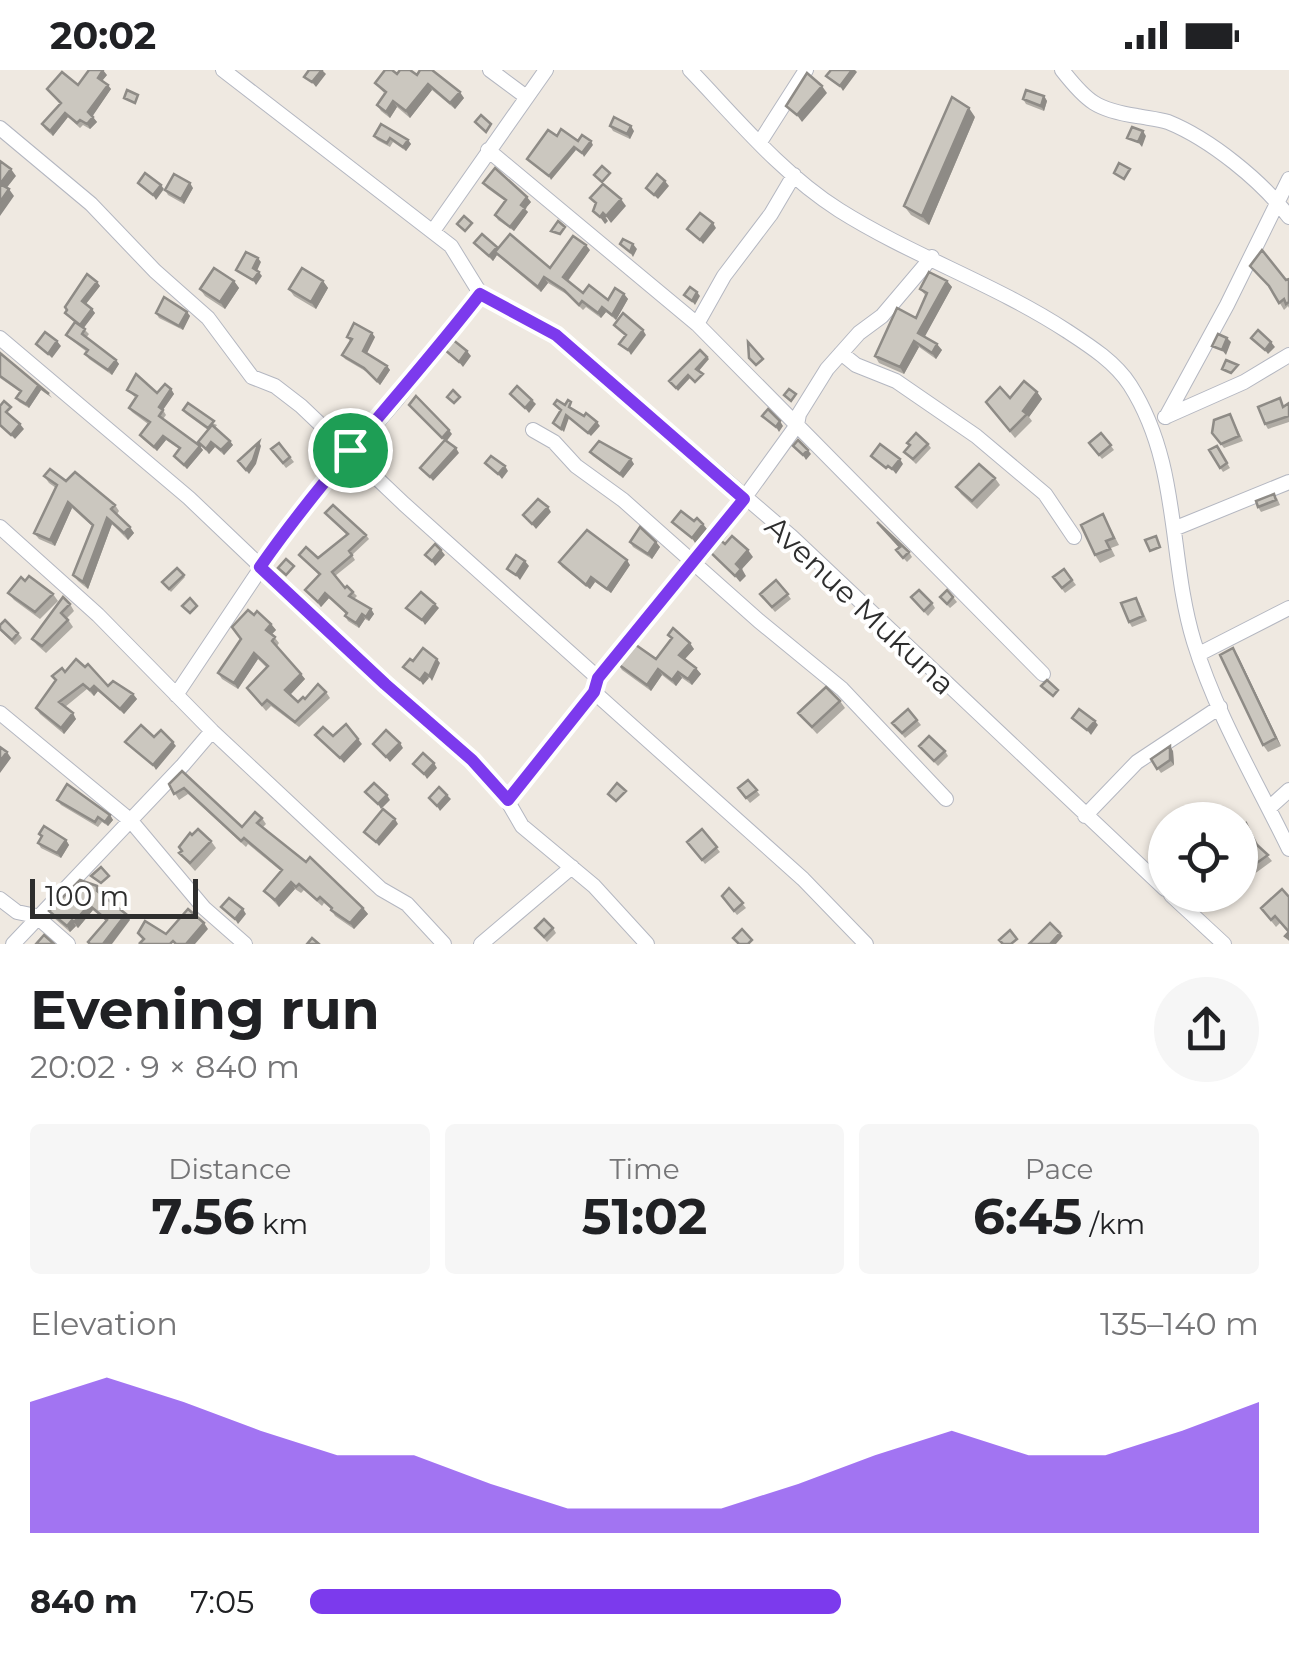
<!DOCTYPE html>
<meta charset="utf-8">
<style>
:root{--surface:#fff;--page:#f6f6f6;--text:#202124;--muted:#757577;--accent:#7c3aed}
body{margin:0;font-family:Montserrat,sans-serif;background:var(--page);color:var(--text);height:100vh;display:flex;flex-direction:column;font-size:38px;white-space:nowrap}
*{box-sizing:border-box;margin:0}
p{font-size:32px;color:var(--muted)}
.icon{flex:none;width:55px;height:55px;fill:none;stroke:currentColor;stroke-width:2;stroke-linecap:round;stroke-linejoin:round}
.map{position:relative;height:874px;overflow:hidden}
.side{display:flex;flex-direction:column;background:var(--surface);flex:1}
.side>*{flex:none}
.controls{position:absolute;left:1148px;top:732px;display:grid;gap:20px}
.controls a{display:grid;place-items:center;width:110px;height:110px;border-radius:50%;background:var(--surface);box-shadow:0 2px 8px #0004;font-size:50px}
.scale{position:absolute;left:30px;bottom:25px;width:168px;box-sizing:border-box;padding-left:10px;border:5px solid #2e2e2e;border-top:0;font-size:28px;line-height:35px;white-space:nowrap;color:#2e2e2e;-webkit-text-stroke:8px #fff;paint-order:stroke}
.pin{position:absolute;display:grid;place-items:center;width:85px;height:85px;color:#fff;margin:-42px;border:5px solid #fff;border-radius:50%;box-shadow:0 2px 10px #0007}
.round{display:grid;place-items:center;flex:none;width:105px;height:105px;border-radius:52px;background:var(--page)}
.headline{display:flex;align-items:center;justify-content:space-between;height:170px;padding:0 30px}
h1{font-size:55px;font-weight:700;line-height:75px}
.metrics{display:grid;grid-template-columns:repeat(3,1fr);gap:15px;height:170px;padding:10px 30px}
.metrics div{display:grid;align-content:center;border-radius:10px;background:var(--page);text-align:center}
.metrics b{font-size:50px;font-weight:700}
.metrics small{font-size:28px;font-weight:400}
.metrics p{font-size:28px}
.chart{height:280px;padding:20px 30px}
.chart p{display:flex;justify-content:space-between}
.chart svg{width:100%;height:180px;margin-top:10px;fill:var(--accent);opacity:.7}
ul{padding:0 30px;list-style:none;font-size:32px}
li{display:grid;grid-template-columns:160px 120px 1fr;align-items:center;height:75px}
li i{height:25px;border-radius:12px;background:var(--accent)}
.status{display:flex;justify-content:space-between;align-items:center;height:70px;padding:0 50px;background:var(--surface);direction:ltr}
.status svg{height:28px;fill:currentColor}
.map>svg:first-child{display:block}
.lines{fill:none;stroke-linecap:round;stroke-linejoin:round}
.street-casing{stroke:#b4b7c1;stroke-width:16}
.street{stroke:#fff;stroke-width:14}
.wall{fill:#afaba4}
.shaded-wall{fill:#8e8b86}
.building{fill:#cbc7bf;stroke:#8e8b86;stroke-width:2.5}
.route-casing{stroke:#fff;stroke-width:20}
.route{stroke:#7c3aed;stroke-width:12}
.labels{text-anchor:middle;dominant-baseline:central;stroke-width:8;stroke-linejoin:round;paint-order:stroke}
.street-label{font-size:30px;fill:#2e2e2e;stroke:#fff}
</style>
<div class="status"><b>20:02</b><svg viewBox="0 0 49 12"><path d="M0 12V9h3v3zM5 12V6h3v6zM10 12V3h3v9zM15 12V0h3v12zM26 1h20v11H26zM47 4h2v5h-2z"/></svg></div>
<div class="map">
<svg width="1289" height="874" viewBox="0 0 1289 874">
<rect width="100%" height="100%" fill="#efe9e1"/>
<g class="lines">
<g class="street-casing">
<path id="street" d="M223,0L451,176L480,223L556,265L792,467L1165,819
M490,0L525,26
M690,0C736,48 782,104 839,140C912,186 995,214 1067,261C1090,276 1115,292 1130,315C1181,395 1168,487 1194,572C1216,644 1256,711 1289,779
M1062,0C1087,32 1097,40 1137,46C1147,48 1158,49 1168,52C1210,69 1262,111 1289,147
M0,58L91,134L155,201L208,248L252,307L275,316L301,336L404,434L598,608
M760,72L806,0
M488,80L697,254
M794,105L771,144L724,206L697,254L1043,604
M433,161L546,0
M0,268L189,428L385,615L472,689L500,718L522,756L594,816L647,874
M841,283L856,295L896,311L976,366L1045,424L1074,467
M1165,347L1244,312L1289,285
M1166,347L1227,235L1289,109
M533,360L554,372L576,396L623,430L759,551L842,619L946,729
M0,457L98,545L212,661L381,819L407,834L444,874
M1176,458L1289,412
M1199,584L1289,538
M594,622L803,809L866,874
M176,625L289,456L397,329L480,223
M0,643L131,751L204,838L245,874
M509,730L594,622L598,608L719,463L797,355L799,344L827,299L859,263L882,246L932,187
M1269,738L1289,720
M1085,746L1137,692L1220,637
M1171,825L1224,874
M0,829L17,842L36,846L68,874
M13,874L183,695L212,661
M481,874L572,797"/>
</g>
<use href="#street" class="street"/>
</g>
<path class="wall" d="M397,4L417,5L464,28L455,39L432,20L410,48L397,37L390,48L381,41L377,35L385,24L375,13Z
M107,5L102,11L111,19L92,46L97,52L90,59L83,55L80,58L68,47L53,66L45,59L42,54L60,34L47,19L78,15Z
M1044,26L1047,31L1044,41L1026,34L1023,29Z
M975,47L929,155L911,145L904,136Z
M610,56L634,61L630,69L613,61Z
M374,66L408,70L411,74L406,81L393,72L390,77L377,70Z
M483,113L531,132L525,139L528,142L514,161L498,150L495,145L505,131L487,118Z
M193,118L184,134L168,125L165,120Z
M474,173L498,178L550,198L590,180L568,211L583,223L608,230L624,224L628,229L616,250L606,242L601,248L586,237L583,240L568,225L548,213L541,222L497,185L493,191Z
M1250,196L1286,210L1289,209V238L1288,236L1284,240L1272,220Z
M234,211L239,218L225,239L205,226L200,219Z
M323,211L328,218L316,239L294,226L289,219Z
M947,211L952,217L924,267L942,280L936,289L919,277L904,304L879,293L875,286L916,248L926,226L920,219Z
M97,212L100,216L86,234L95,243L83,258L89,264L86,268L116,290L119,294L112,305L89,289L85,284L87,282L70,269L66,265L75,253L65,243Z
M187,242L190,246L183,260L159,248L156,243Z
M347,267H375L367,283L387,296L390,300L380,315L367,302L345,289L342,285L350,271Z
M0,283L49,324L52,328L41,320L29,338L19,332L16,328L20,322L0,308Z
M171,319L174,324L163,340L166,345L163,349L203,380L187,399L174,386L179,379L166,370L157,381L143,369L140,365L148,354L132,342L129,338L136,328L127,320L157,323Z
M1037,322L1042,329L1029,347L1032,351L1015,368L986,332Z
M1289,333V352L1268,359L1265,354Z
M183,340L217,355L215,358L233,375L224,385L215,377L209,384L198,372L208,360L186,344Z
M1230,344L1243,371L1224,378L1212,363Z
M1101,363L1114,380L1102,389L1089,373Z
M279,373L294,392L286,398L271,379Z
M928,374L931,378L916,394L904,382Z
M1217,376L1230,398L1223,402L1209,380Z
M590,382L634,394L623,408L593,386Z
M44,406L66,411L115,435L119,441L117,444L134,463L128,470L112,454L88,519L78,511L73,505L92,456L72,438L55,476L39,469L34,463L56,418L49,413Z
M995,408L1000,415L977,439L961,424L956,417Z
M1277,428L1280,435L1261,442L1258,437Z
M325,443L366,465L369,469L352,485L355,490L335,506L345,518L353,522L357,526L354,529L371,539L374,544L369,551L365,549L359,558L348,551L345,546L346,544L329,528L321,537L305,520L319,505L299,485L318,488L347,465Z
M1103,444L1119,475L1111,478L1115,486L1100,493L1095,485Z
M877,452L909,482L912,487L907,492L896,480L899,477Z
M630,472H656L660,477L652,489L633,477Z
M559,492L630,495L611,523L595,512L590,519L562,497Z
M177,498L185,507L171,522L162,512Z
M1064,499L1076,515L1065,523L1053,507Z
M776,510L791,529L775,542L760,524Z
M25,511L53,524L58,531L40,549L14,530L8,523Z
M911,527L932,533L935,538L928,546Z
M940,527H953L957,532L950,538Z
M1139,532L1147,551L1132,557L1129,552Z
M70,534L74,541L67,548L73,557L46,583L37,575L32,569Z
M254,545L271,554L276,560L272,564L279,573L277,576L305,609L290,625L298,632L326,622L330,628L299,657L271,636L266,641L251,623L266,597L258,589L238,619L222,609L218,603L240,569Z
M0,560L18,563L22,568L15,575Z
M668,565L694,579L685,589L701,604L692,615L682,608L676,616L662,605L651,621L622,600L618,594L656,589L671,569Z
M1238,586L1281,676L1268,682L1263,675Z
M65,602L133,624L137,629L124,644L98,621L94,626L87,619L65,637L76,649L64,664L40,644L36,638Z
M840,631L845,638L817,664L798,643Z
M908,639L921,655L905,668L892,653Z
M919,676L945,681L948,686L938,696Z
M1173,681L1174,695L1161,703L1151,689Z
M182,701L242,757L262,748L266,754L263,757L363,838L368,844L354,859L335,846L331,839L324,833L322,836L304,820L301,823L295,819L279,837L264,821L281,801L248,774L246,777L188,724L179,730L169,714Z
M748,710L760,725L750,733L738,718Z
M57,730L110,745L113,750L108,756L102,752L98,757L61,735Z
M1240,756L1250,759L1259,776L1272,791L1242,813L1240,809Z
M702,759L720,782L705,794L687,772Z
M39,764L66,770L69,775L61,788L41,778L38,773L41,768Z
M211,771L216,778L195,801L179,783L182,781L179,777Z
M97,816L101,824L126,844L130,850L106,851L93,840L78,858L76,856L70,862L53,847L49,841Z
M729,818L746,838L737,845L722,826Z
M1289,827V871L1285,866L1288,862L1280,853L1276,857L1261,838Z
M535,858H553L556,863L547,872Z"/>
<path class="shaded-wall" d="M103,0L107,5L101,12L98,8Z
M322,0L326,4L316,17L312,12Z
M852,0H855L857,2L843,21L840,16Z
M428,14L432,20L410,48L406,41Z
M108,15L111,19L92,47L88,42Z
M822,16L827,23L802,52L797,45Z
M460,22L464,28L455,39L450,33Z
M1044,26L1047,31L1044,41L1041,36Z
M393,31L397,37L390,48L386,42Z
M969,38L975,47L929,155L922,146Z
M65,43L68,47L53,66L50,61Z
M93,47L97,52L90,59L87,54Z
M631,56L634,61L630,69L627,64Z
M1143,61L1146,66L1142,77L1138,72Z
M408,70L411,74L406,81L403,77Z
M591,71L593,75L584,87L582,83Z
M574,77L576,80L551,110L549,106Z
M11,99L16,106L5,120L0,114Z
M665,111L669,116L658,129L654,125Z
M190,113L193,118L184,134L181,129Z
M161,115L164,119L156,130L153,125Z
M9,119L14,126L0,146V132Z
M527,127L531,132L525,139L528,142L514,161L510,157Z
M621,129L626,136L611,153L606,146Z
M603,143L608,151L605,154L600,147Z
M713,153L716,158L703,174L700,170Z
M633,174L637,179L633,187L630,182Z
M586,175L590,180L566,213L563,207Z
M497,177L501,182H495L497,185L493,191L489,186Z
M258,188L261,192L256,203L253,198Z
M259,202L262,206L256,215L253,210Z
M544,207L548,213L541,222L538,217Z
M234,211L239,218L225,239L220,232Z
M323,211L328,218L316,239L311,232Z
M947,211L952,217L923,270L918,263Z
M97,212L100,216L85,235L82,231Z
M697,222L700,226L695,235L692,231Z
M624,224L628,229L616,250L612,245Z
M602,237L606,242L601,248L598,243Z
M92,239L95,243L83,259L80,255Z
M187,242L190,246L183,260L179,256Z
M643,260L646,265L631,285L628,280Z
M372,263L375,267L366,285L363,281Z
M1227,268L1231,272L1226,285L1222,280Z
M57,271L61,276L52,288L48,284Z
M914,271L919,277L904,304L900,297Z
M1271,272L1275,277L1268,284L1265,280Z
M937,274L942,280L936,289L932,283Z
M467,281L471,286L463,297L459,292Z
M707,287L709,289L698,302L696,299Z
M116,290L119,294L112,305L108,300Z
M387,296L390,300L380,315L377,311Z
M688,305L690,308L678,321L676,318Z
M38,316L41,320L29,338L26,334Z
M171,319L174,324L162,341L159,337Z
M1037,322L1042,329L1029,347L1023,341Z
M532,330L536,334L529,343L525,338Z
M566,345L569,348L564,362L561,359Z
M780,351L783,356L779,362L776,357Z
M597,352L600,356L591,366L588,363Z
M20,354L24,359L15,369L11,365Z
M449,360L452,364L446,372L442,368Z
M163,366L166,370L157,381L154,377Z
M230,371L233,375L224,385L221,380Z
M211,372L215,377L209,384L206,379Z
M259,372L261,376L256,394L249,404L246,400Z
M200,376L203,380L187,399L184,395Z
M456,378L459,383L433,411L430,407Z
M808,380L811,384L806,390L803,385Z
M631,389L634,394L623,408L620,404Z
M900,389L903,394L896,404L892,399Z
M505,396L508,401L502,409L498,404Z
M68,432L72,438L55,476L50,470Z
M548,437L551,442L536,459L532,454Z
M107,448L112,454L88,519L83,512Z
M703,454L707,459L695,473L692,468Z
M130,457L134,463L128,470L124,463Z
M656,472L660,477L652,489L648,484Z
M441,480L445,485L435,496L432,491Z
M748,480L753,487L742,499L746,506L740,512L735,506L736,494Z
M627,490L630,495L611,523L607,519Z
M525,491L529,496L520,510L516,505Z
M591,507L595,512L590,519L586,515Z
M325,523L329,528L321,537L318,532Z
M435,534L439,538L425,555L422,550Z
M371,539L374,544L369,551L366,547Z
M362,544L365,549L359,558L356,553Z
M271,554L276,560L270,566L266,560Z
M690,573L694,579L683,591L679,585Z
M1233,578L1238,586L1281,676L1276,668Z
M254,583L258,589L238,619L234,613Z
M437,589L440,593L432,611L429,606Z
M696,598L701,604L692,615L688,609Z
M658,599L662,605L651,621L647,615Z
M678,602L682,608L676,616L672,610Z
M425,603L429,608L423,615L420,610Z
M301,604L305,609L289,626L285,620Z
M94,616L98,621L94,626L90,620Z
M133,624L137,629L124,644L120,639Z
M73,643L76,649L64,664L61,658Z
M1095,651L1098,655L1091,665L1087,660Z
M358,669L362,674L344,693L340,688Z
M173,672L176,676L156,700L153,695Z
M400,673L403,678L390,692L386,687Z
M1170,676L1173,681L1174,695L1170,690Z
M7,682L11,688L0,703V691Z
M434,693L437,698L427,709L424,704Z
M387,725L390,730L381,739L378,734Z
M447,725L451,729L440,741L437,736Z
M110,745L113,750L108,756L105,752Z
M395,749L398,754L379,776L376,772Z
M66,770L69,775L61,788L57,783Z
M291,812L295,819L279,837L275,830Z
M89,835L93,840L78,858L74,852Z
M363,838L368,844L354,859L350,853Z
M243,839L246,844L238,854L235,849Z
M126,844L130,850L112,874H103Z
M72,850L76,856L70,862L67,856Z
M204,853L208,859L195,874H186Z
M1060,863L1063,866L1056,874H1050Z"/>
<path class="building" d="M89,0H103L98,8L108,15L88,42L93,47L87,54L80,50L77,53L65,43L50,61L42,54L61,33L47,19L62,2L78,15Z
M309,0H322L312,12L304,7Z
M385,0H392L397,4L400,0H410L417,5L420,0H432L460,22L450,33L428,14L406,41L393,31L386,42L377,35L386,22L375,13Z
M831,0H852L840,16L826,6Z
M807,3L822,16L797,45L786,36Z
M127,20L138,25L135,33L124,28Z
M1026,20L1044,26L1041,36L1023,29Z
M952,27L969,38L922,146L904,136Z
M481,45L491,54L486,62L475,52Z
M614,47L631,56L627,64L610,56Z
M381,54L408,70L403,77L390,68L387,73L374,66Z
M1132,57L1143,61L1138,72L1127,68Z
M561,59L578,71L582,65L591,71L582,83L574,77L549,106L527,89L548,60L557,66Z
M0,91L11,99L0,114L9,119L0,132Z
M1119,93L1130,99L1124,109L1114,103Z
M602,96L610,103L602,112L594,105Z
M495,98L527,127L521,135L525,138L510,157L495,145L506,130L483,113Z
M145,103L161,115L153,125L138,113Z
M174,104L190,113L181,129L165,120Z
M657,104L665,111L654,125L646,118Z
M603,114L621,129L606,146L603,143L600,147L593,141L596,133L590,128Z
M700,143L713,153L700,170L687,159Z
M464,146L472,153L465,161L457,154Z
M558,151L565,157L560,164L551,161Z
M482,164L497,177L489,186L474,173Z
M510,164L550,198L573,166L586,175L563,207L583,223L589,215L608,230L615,218L624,224L612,245L602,237L598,243L582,231L579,235L564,220L544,207L538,217L495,182Z
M623,169L633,174L630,182L620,174Z
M1262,180L1286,210L1289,209V232L1286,234L1284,229L1279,233L1269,216L1250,196Z
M246,182L258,188L253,198L259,202L253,210L236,200Z
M214,198L234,211L220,232L200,219Z
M302,198L323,211L311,232L289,219Z
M929,202L947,211L918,263L937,274L932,283L914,271L900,297L875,286L897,238L916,248L927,223L920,219Z
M87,204L97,212L82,231L92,239L80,255L65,243L67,240L65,237Z
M690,217L697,222L692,231L684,225Z
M164,227L187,242L179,256L156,243Z
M623,243L643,260L628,280L619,274L626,265L614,255Z
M75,252L85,259L82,264L116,290L108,300L85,284L88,280L66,265Z
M354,253L372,263L363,281L387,296L377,311L364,298L342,285L352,269L347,267Z
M1258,260L1271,272L1265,280L1251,268Z
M45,262L57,271L48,284L36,274Z
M1218,264L1227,268L1222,280L1212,276Z
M452,269L467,281L459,292L444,279Z
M748,272L763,289L756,295L749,288Z
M700,280L707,287L696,299L703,304L695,312L688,305L676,318L669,311Z
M0,283L49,324L38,316L26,334L16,328L21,321L0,306Z
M1226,290L1238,295L1231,303L1222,299Z
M136,304L157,323L165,314L171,319L159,337L163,340L159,346L200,376L184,395L174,386L180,378L163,366L154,377L140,365L150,352L129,338L137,326L127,320Z
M1024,311L1037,322L1023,341L1027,344L1010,361L986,332L1000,317L1010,328Z
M517,316L532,330L525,338L510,324Z
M789,319L796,324L791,331L784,325Z
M453,320L460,327L454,333L447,327Z
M416,326L449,360L442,368L409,335Z
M1280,328L1283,337L1289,333V346L1265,354L1258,337Z
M557,330L565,335L568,330L571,332L569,337L584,346L586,343L597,352L588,363L566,345L561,359L553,353L561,340L554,334Z
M4,331L11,337L6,342L20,354L11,365L0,355V336Z
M188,333L214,351L208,358L183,340Z
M768,339L780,351L776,357L762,346Z
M1230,344L1239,366L1221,374L1212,363L1214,350Z
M212,355L230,371L221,380L211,372L206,379L198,372Z
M916,363L928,374L913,389L904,382L910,375L907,373Z
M1101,363L1111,375L1099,385L1089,373Z
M445,370L456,378L430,407L420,398Z
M798,370L808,380L803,385L793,376Z
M599,371L631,389L620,404L590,382Z
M259,372L253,390L246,400L238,391Z
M279,373L290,387L283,393L271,379Z
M880,374L900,389L892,399L888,396L886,398L871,386Z
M1217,376L1227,393L1220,398L1209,380Z
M491,386L505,396L498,404L485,393Z
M979,394L995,408L972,431L956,417Z
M50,399L66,411L75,402L115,435L111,439L130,457L124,463L107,448L83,512L73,505L93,455L68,432L50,470L34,463L57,415L44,406Z
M1274,424L1276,430L1258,437L1256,431Z
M538,429L548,437L532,454L523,445Z
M333,435L366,465L349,481L352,485L332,502L345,518L347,516L353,522L349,526L371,539L366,547L362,544L356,553L345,546L347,543L325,523L318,532L305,520L320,504L299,485L306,477L318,488L348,464L325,443Z
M681,441L694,451L697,448L703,454L692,468L672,452Z
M1103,444L1114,468L1106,471L1110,479L1095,485L1081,455Z
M877,452L909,482L903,488L896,480L900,477Z
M640,457L656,472L648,484L630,472Z
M587,460L627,490L607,519L591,507L586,515L559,492Z
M732,466L748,480L736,494L741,499L735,506L709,481L719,469L725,474Z
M1156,466L1160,477L1150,481L1145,470Z
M435,474L441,480L432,491L425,485Z
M516,485L525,491L516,505L507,499Z
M286,489L294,496L286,505L278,498Z
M177,498L184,505L169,519L162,512Z
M1064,499L1072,510L1062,518L1053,507Z
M29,506L53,524L35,542L8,523L21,507L25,511Z
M776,510L788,524L772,537L760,524Z
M919,520L932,533L924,541L911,527Z
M947,520L953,527L947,534L940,527Z
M421,522L435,534L422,550L406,538Z
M63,527L70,534L61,543L68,550L42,576L32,569Z
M190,528L197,536L190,543L182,536Z
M1136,528L1143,546L1129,552L1121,533Z
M248,540L254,545L257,541L271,554L266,560L275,567L272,571L301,604L285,620L298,632L303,627L305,629L318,614L326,622L295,652L267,630L262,635L247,618L268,596L254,583L234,613L218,603L241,569L232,557Z
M5,550L18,563L12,570L0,559V555Z
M673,558L690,573L679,585L696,598L688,609L678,602L672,610L658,599L647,615L618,594L633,573L656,589L672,568L668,565Z
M423,578L437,589L429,606L425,603L420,610L403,597L410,589L413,591Z
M1233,578L1276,668L1263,675L1220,585Z
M76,589L85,597L88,594L108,616L113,611L133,624L120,639L94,616L90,620L83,614L59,632L73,643L61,658L36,638L56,610L52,606L62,598L65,602Z
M1047,610L1058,620L1053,626L1041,616Z
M826,617L840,631L812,657L798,643Z
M908,639L917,650L902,663L892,653Z
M1079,639L1095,651L1087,660L1072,648Z
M346,654L358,669L340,688L315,665L323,657L333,666Z
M141,655L154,667L161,660L173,672L153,695L125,672Z
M386,660L400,673L386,687L373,674Z
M929,666L945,681L934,691L919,676Z
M1170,676V690L1157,699L1151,689Z
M0,677L7,682L0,691Z
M423,683L434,693L424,704L413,694Z
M182,701L242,757L255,742L262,748L257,753L306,792L310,787L363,838L350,853L331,840L332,838L320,827L317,830L299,814L296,817L291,812L275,830L264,821L282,800L244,768L241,771L184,718L174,724L169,714Z
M748,710L757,720L746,728L738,718Z
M374,713L387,725L378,734L365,722Z
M617,713L626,721L616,731L608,724Z
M67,714L110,745L105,752L98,747L95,752L57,730Z
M439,717L447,725L437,736L429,728Z
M383,739L395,749L376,772L364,762Z
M1246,753L1256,774L1268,785L1240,805V756Z
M44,756L66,770L57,783L38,773L42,766L39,764Z
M198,759L211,771L190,793L179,783L182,781L179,777L190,763L192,765Z
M702,759L717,777L702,790L687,772Z
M101,797L109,806L101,813L91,806Z
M80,810L97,816V821L126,844L103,874H90L88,872L107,850L89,835L74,852L72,850L67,856L49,841Z
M729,818L743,833L734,841L722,826Z
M1282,819L1289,827V869L1285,866L1289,862L1275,846L1271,850L1261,838Z
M229,828L243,839L235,849L221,837Z
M188,839L204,853L186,874H176L173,871L170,874H142L140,873L144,869L138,863L145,851L166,864Z
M544,849L553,858L544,867L535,858Z
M1050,853L1060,863L1050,874H1029Z
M742,859L752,870L748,874H739L733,868Z
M1010,860L1017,869L1011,874H1003L999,870Z
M44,865L54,874H36Z
M312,868L319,874H307Z"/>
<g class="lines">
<g class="route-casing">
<path id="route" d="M480,224L556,265L744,429L598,608L594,622L508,730L472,690L385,614L260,497C327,401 409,316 480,224Z"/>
</g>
<use href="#route" class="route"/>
</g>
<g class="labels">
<g class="street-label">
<text transform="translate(860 535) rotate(43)">Avenue Mukuna</text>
</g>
</g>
</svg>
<div class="controls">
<a><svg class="icon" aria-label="locate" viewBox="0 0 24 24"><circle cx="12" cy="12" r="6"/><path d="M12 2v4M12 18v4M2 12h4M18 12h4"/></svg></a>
</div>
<div class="scale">100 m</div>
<div class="pin" style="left:350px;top:380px;background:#1e9e55"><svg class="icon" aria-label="arrive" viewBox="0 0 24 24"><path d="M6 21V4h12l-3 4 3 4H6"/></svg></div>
</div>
<section class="side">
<div class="headline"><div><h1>Evening run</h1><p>20:02 · 9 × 840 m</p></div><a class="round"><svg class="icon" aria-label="share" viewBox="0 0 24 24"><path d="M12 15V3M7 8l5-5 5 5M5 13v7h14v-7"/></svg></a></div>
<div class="metrics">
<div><p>Distance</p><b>7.56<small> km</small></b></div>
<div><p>Time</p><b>51:02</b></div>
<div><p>Pace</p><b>6:45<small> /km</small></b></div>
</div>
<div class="chart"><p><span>Elevation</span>135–140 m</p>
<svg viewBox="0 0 160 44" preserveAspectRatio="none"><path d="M0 44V12L10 6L20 12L30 19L40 25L50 25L60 32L70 38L80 38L90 38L100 32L110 25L120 19L130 25L140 25L150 19L160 12V44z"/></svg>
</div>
<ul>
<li><b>840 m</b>7:05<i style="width:56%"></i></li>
</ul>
</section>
